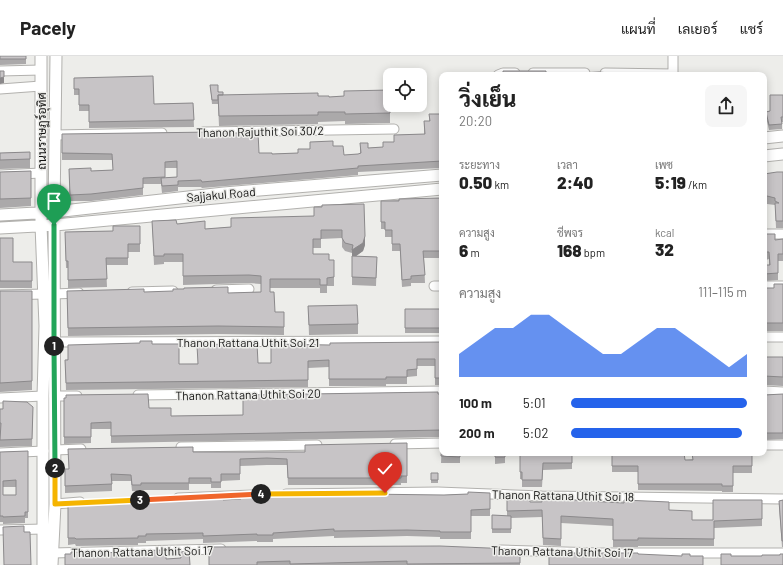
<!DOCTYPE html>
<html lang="th">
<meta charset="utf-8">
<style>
:root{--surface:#fff;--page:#f6f6f6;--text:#222;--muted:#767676;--line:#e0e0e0;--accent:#2563eb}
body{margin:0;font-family:Barlow,Sarabun,sans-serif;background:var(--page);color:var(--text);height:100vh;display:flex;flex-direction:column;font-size:15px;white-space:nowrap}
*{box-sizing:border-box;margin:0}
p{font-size:13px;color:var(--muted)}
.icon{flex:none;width:22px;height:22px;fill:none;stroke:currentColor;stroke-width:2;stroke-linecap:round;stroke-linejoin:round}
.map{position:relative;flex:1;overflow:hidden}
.sheet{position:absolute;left:439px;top:16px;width:328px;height:384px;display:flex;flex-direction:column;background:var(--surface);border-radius:8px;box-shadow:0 2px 10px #0003}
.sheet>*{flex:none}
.buttons{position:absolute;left:383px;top:12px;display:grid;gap:8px}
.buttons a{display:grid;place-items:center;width:44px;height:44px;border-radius:8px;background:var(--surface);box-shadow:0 2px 10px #0003;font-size:20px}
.pin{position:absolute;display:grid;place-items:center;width:34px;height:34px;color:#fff;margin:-41px -17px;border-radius:50% 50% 50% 0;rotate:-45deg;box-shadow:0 0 4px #0007}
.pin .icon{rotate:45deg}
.km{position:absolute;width:20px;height:20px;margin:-10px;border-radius:50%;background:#222;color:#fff;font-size:11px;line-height:20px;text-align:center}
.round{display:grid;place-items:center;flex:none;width:42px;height:42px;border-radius:8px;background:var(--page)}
.headline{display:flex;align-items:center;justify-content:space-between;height:68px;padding:0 20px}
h1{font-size:22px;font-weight:800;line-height:30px}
.figures{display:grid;grid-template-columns:repeat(3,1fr);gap:6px;height:68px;padding:4px 20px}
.figures div{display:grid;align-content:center}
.figures b{font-size:17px;font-weight:800}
.figures small{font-size:11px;font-weight:400}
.figures p{font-size:11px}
.chart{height:112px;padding:8px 20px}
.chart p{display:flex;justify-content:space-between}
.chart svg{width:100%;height:72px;margin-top:4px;fill:var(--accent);opacity:.7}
ul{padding:0 20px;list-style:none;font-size:13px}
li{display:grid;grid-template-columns:64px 48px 1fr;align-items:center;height:30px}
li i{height:10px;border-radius:5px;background:var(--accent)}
header{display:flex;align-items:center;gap:24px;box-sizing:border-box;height:56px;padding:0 20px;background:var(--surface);border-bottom:1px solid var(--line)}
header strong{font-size:19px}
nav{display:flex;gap:22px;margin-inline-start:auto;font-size:14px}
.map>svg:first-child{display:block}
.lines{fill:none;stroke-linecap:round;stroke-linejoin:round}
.minor-casing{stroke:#b2b1ae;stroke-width:11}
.tertiary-casing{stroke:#b2b1ae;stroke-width:13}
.minor{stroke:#fff;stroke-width:9}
.tertiary{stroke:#fff;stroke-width:11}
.wall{fill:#aba9aa;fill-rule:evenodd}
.shaded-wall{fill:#8b898b}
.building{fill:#c7c4c6;stroke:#8b898b;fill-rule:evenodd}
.split-1-casing{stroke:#fff;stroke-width:8}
.split-2-casing{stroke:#fff;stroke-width:8}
.split-3-casing{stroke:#fff;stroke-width:8}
.split-4-casing{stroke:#fff;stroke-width:8}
.split-5-casing{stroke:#fff;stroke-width:8}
.split-1{stroke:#22a559;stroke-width:5}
.split-2{stroke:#22a559;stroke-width:5}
.split-3{stroke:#f5b400;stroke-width:5}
.split-4{stroke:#f0652b;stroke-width:5}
.split-5{stroke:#f5b400;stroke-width:5}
.labels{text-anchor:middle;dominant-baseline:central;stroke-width:3;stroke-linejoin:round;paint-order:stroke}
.street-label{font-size:12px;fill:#121211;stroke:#ededea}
</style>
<header>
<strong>Pacely</strong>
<nav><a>แผนที่</a><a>เลเยอร์</a><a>แชร์</a></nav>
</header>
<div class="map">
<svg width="783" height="509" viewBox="0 0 783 509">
<rect width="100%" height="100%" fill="#ededea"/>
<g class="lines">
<g class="minor-casing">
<path id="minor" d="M673,0V19
M0,15L41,14
M533,17H585
M605,17L673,18
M498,19L503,17H515
M0,33L41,30
M203,76L394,73
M55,79L162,77
M0,119L41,117
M764,178H783
M434,230H442
M764,230H783
M216,234L249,233
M132,236L173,235
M54,238L79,237
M0,239L45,238
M764,281H783
M54,286L442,285
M764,335L783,336
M138,339L442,335
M54,340H77
M0,342L43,340
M395,388L442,387
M764,389H783
M181,391L317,389
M55,394L81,393
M0,397L44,395
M286,438L438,436L542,440L783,443
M178,442L252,439
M55,448L80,446
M0,474L44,473
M501,494L598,497H783
M52,497L221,493"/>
</g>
<g class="tertiary-casing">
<path id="tertiary" d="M41,0V169L45,270L43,340V509
M764,82L783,80
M764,100L783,98
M0,159L54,156L224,137L442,119
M0,172L55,169L442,133
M52,509L55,448L54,156L56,0"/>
</g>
<use href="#minor" class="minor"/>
<use href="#tertiary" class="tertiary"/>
</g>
<path class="wall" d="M0,0H26V8L0,9Z
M74,22L154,48L193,47L194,71L89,72V55H79V39H74Z
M210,29L223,39L318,40L329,41L344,40L390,34V67L345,68V65L318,66V68L219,70L218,48H212Z
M783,39V66H782V73L769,74L766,61V56H770Z
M429,58L441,83H442V112L358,116V119L202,132L201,131H178V135L162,137L161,128H143V139L91,145H70L69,113L91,115L113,114L112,104H62V78H215L259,97L272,98L298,97L310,93L333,90L344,99L360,98V87L368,92L383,91L394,86V79L424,78V65H429ZM165,112H177V121L165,122Z
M30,96V112L0,113V97Z
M31,115V150L0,152V116Z
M783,116V172H776L775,149L767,148L764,146V118Z
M442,142V202H424L425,227H411V230L402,231L400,195H392V181H385V173H381V145Z
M314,151L365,189L363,195L356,200L377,201L376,230L352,229V197L345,195L342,191V182L321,183V192H313V198L329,204H334V230H327V237H320V232H270V236L275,256H284V279L218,278L68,280L67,235L228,237L261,236V228L249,227L183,229V206H164V208L154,209L152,165L177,168L205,173L231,171L314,160Z
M140,170V196H128V209H106L107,231L68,232V212H66L65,176L113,175Z
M764,178L775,184L783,183V205H778V224L764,225V209H769V203L766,204L765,193H764Z
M0,182L13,206H32V232H0Z
M783,228V275H764V232H774Z
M0,235H32V334L0,336Z
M308,250L358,268V278L309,279Z
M405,253H442V277H405Z
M764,283L765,301H783V330L764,329Z
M442,286V329H435V310H417V320L407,321V328H386V330H329V311L308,312V331L66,334L65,304L152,288L179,308L271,307L330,289Z
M438,338H442V381L111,387V373H91V387L64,388V342L149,352L171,360L243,359Z
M783,338V383L764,384V339Z
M33,351L32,390L0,391V353Z
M442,386L460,397V407H441Z
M407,387V427H401V429H288L287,409H267L240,410V424L221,425V432H211V428H189V434H141V436L132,435L131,425H112V435L65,437V413H69L68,393L193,396H305Z
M28,395V462H25V467L3,468V466H0V396ZM3,431H16V439H3Z
M495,397H505V407L495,408Z
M520,397H572V413L543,414L542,431H522V423H520Z
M612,397L685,404L752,397V417H733V436H722V435L638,434V416H612Z
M431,417H438V427H431Z
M490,437V460H471V483H440V481L407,480L334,482V480L273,483V486H257V485L203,487V483L146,485V487H138V489L76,490L75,488L68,489V447L444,439Z
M560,443L669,454L692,464H713L762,444V470L714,472V490H638V491H613V470L561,467V490L543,489L542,461L511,462V477H492V459L507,460V444L530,446H542Z
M783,444V491H782L779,451V445Z
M209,491L520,495V509H209Z"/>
<path class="shaded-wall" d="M4,21V27L0,28V22Z
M365,180V189L363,195L352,203V194Z"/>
<path class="building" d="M0,0H26V3H0Z
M0,15H4V21L0,22Z
M503,15H546V19H503Z
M599,16L619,18V19H561V18Z
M153,20L154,48L193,47L194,64L89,66V49H79V33H74V22Z
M210,29H218V36H223V39H218V44H212Z
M390,34V57L345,58V56H318V59L219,60L218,39L318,37V40H329V41L344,40V35Z
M770,39H783V61H781L782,68L769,69L766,56L770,55Z
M429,58H440L441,83H442V105L358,110V112L202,126L201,124L178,125V129L162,130L161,122L177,121V105L165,106V121L143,122V132L91,138L70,139L69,113L91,112V115L113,114L112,98L62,97V78L215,76V78L258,76L259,97H272V98L298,97V93H310V86L333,85V90H343L344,99L358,98L361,97L360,87H368V92L383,91V86H394V79L425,78L424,65H430Z
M30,96V103L0,104V97Z
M31,115V142L0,143V116Z
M777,116H783V165H776L775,147H779L775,145V142L767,140L764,139V118Z
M442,142V195H423L425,219L411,220V223L402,224L400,188H392V174H385V166H381V145H399V143Z
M364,148L365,180L363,187L352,194L353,189L345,187L342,182V174H321V183H313V198H329V204H334V221L327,222V229H320V223H270V236H274L275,256H284V271L218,270L68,272L67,235L144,233V236L173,235V233H184V232L228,231V237L261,236V220L249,219L183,220V198H164V200H154L152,165L176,164L177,168L205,165V173L231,171V162L314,160V151H322V149Z
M113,170H140V188H128V202H106L107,223L68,224V205H66L65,176L113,175Z
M764,178H775V184L783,183V198H778V217L764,218V209H770L769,196H766L765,185H764Z
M0,182H13V206H32V225H0Z
M352,200L377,201L376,222L352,221Z
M774,228H783V267H764V232H774Z
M0,235H32V325L0,327Z
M357,249L358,268L309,269L308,250Z
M405,253H442V272H405Z
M764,283H765V301H783V321L764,320Z
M140,285H152V288H179V308H198L197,289L257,287L258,307H271V288L330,289V287L442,286V322H435V303H417V313L407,314V321H386V323H329V304L308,305V324L66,327L65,304H68V289L140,287Z
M438,336V338H442V374L111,380V366L91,367V381H64V342H66V339L148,338L149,352H171V360L243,359V339Z
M783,338V377H764V339Z
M3,345L27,346L33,351L32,383L0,384L1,367H0V353H3Z
M442,386V397H460V401L441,400Z
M407,387V420H401V422H288L287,403L267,402L240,403V418H221V426H211V422H189V427H141V429H132L131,419L111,418L112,428L65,430V413H69L68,393L193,391V396H305V389Z
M28,395V456H25V460L3,461V460H0V396ZM16,424V439H3V425Z
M495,397H505V401H495Z
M520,397H572V407H543L542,424H522V416H520Z
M612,397H684L685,404H693L692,397H752V410H733V430H722V428H638V410H612Z
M431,417H438V424H431Z
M468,436L490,437V453L471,454V476H440V475L407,474L334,475V473L273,477V479H257V478L203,480V477L146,478V480H138V482L76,483L75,482H68V447L189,441V444L215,442V440H223V444L241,443V439L280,437L444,439L468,438Z
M519,438H529L530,446H542V441H560V443L605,446L624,447V444L669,446V454L692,455V464H713V444H762V463L714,465V483L638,482V484H613V463L561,460V483L543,482L542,454L507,455V444H511V439Z
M783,444V485H782L779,445Z
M492,459L511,460V473H492Z
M24,470V476H30L31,509H4L3,471Z
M440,490L512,493V495H520V507L407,508V505L290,508V505L257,506V509H209V491Z
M166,494V503L181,502L180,496L189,495L190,509H65V498H71V496L102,497L123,496V495Z
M549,497H638V498L682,500V498H690V500H703V509H549Z
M721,498H731V500H762V499H780V498H783V509H721Z"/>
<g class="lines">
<g class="split-1-casing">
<path id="split-1" d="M54,290V169"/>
</g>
<g class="split-2-casing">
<path id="split-2" d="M54,290L55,412"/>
</g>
<g class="split-3-casing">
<path id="split-3" d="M55,412V448L140,444"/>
</g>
<g class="split-4-casing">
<path id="split-4" d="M140,444L261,438"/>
</g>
<g class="split-5-casing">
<path id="split-5" d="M261,438L385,437"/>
</g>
<use href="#split-1" class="split-1"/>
<use href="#split-2" class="split-2"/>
<use href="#split-3" class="split-3"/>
<use href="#split-4" class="split-4"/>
<use href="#split-5" class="split-5"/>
</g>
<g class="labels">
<g class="street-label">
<text transform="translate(41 75) rotate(-90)">ถนนราษฏร์อุทิศ</text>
<text transform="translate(260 75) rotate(-1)">Thanon Rajuthit Soi 30/2</text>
<text transform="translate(221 138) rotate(-5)">Sajjakul Road</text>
<text x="248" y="286">Thanon Rattana Uthit Soi 21</text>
<text transform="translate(248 338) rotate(-1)">Thanon Rattana Uthit Soi 20</text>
<text transform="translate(563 439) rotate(1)">Thanon Rattana Uthit Soi 18</text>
<text transform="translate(142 495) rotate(-1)">Thanon Rattana Uthit Soi 17</text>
<text transform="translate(562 495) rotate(1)">Thanon Rattana Uthit Soi 17</text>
</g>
</g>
</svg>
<div class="buttons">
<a><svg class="icon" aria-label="locate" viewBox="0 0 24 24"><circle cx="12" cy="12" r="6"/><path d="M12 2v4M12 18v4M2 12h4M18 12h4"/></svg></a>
</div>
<div class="pin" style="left:54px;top:169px;background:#1e9e55"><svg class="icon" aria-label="arrive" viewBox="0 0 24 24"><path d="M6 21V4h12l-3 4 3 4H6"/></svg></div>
<div class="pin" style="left:385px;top:437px;background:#d93025"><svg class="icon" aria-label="check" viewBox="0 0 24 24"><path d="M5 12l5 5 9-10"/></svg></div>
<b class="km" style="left:54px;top:290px">1</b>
<b class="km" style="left:55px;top:412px">2</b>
<b class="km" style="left:140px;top:444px">3</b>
<b class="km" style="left:261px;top:438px">4</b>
<section class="sheet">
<div class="headline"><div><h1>วิ่งเย็น</h1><p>20:20</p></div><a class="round"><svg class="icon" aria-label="share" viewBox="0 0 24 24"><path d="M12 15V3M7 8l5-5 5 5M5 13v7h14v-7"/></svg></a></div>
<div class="figures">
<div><p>ระยะทาง</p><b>0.50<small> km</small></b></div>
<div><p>เวลา</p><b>2:40</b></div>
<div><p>เพซ</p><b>5:19<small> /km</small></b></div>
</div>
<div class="figures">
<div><p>ความสูง</p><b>6<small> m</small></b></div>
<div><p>ชีพจร</p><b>168<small> bpm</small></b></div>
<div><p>kcal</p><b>32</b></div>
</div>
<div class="chart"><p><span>ความสูง</span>111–115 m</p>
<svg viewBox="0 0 160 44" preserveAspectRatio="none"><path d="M0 44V30L10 22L20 14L30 14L40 6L50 6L60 14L70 22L80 30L90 30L100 22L110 14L120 14L130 22L140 30L150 38L160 30V44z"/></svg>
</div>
<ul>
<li><b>100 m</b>5:01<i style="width:100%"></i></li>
<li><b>200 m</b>5:02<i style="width:97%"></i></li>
</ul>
</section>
</div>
